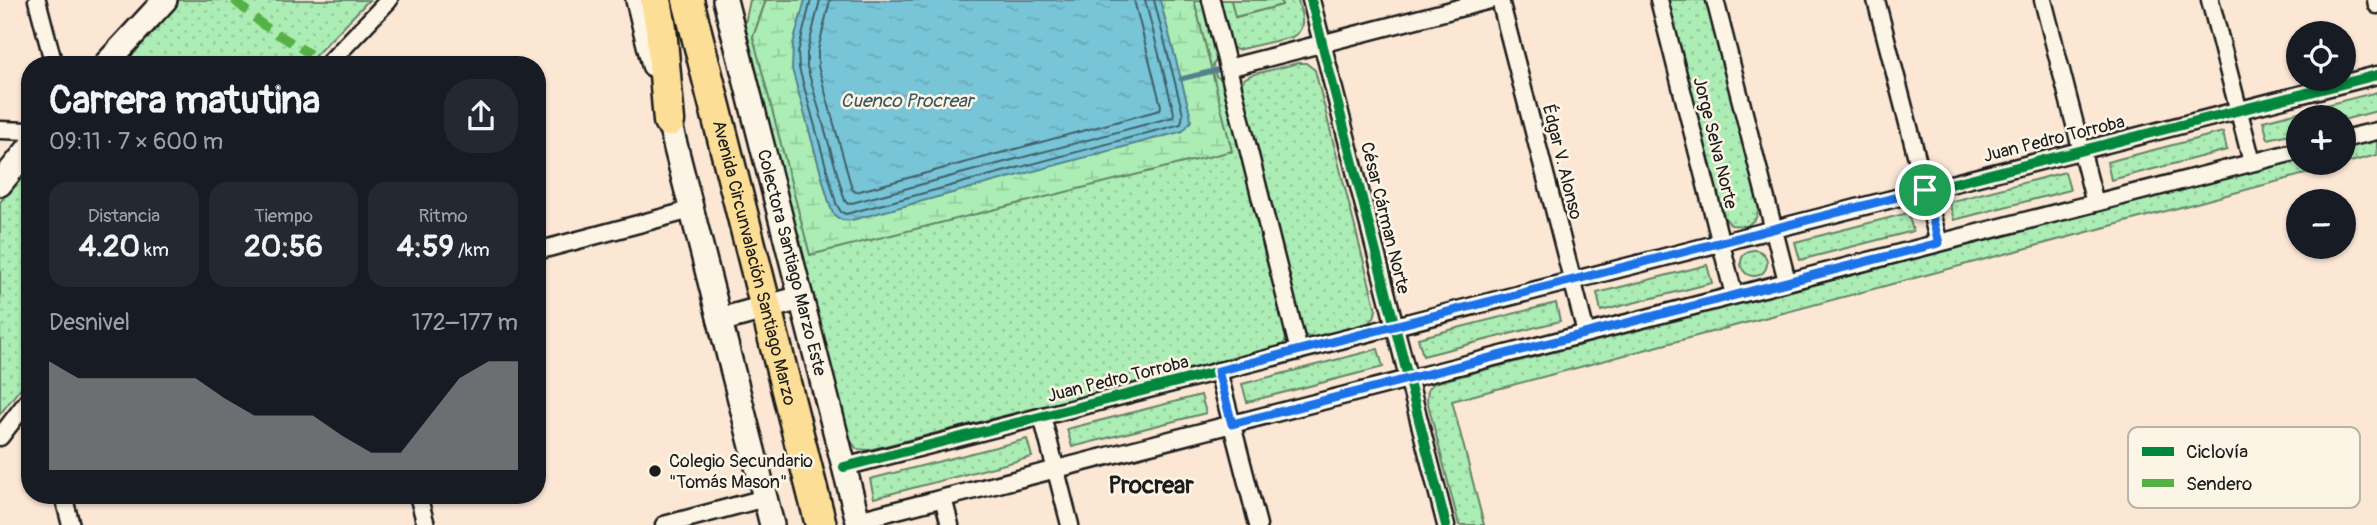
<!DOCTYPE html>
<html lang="es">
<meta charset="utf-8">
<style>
:root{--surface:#171b24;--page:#242831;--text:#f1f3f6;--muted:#9ea1a6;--accent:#919294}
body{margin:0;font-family:Pangolin,sans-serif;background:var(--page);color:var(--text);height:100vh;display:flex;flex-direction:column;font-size:26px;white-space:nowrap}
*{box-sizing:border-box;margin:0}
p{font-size:23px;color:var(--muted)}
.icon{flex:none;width:38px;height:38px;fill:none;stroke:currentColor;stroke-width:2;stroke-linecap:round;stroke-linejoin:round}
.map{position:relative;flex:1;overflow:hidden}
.panel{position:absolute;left:21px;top:56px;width:525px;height:448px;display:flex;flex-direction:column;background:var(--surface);border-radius:28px;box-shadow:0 2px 5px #0004}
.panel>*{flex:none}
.tools{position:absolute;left:2286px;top:21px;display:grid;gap:14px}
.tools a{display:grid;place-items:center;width:70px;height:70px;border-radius:50%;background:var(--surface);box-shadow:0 2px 5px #0004;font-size:35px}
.pin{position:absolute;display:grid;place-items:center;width:60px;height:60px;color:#fff;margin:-30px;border:4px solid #fff;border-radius:50%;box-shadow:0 2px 7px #0007}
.round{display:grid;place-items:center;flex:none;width:74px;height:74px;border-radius:28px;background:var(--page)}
.summary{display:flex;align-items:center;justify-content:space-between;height:119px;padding:0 28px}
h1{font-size:38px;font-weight:700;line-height:52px}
.figures{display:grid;grid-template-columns:repeat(3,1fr);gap:10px;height:119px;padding:7px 28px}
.figures div{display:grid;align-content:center;border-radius:18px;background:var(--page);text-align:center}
.figures b{font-size:30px;font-weight:700}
.figures small{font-size:19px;font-weight:400}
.figures p{font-size:19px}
.chart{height:196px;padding:14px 28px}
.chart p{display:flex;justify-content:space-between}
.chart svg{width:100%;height:126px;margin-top:7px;fill:var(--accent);opacity:.7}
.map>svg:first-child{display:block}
.grass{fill:url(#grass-dots);stroke:#648468;stroke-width:2}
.wetland{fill:url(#wetland-marsh);stroke:#648468;stroke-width:2}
.pitch{fill:#acedb5;stroke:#648468;stroke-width:2}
.water{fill:url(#water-ripples);stroke:#54818d;stroke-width:2}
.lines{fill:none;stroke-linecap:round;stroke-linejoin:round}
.shore{stroke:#416067;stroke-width:2}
.stream{stroke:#54818d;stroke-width:5}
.street-casing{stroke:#1c1c1c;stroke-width:21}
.secondary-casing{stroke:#1c1c1c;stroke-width:28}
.highway-casing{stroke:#1c1c1c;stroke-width:35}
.street{stroke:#fcf5e5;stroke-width:16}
.secondary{stroke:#fcf5e5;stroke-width:23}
.highway{stroke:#fdde96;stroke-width:30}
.quiet{stroke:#55b145;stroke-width:9;stroke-dasharray:18 9;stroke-linecap:butt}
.cycleway-casing{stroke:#fcf5e5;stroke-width:15}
.cycleway{stroke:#00873e;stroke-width:10}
.route-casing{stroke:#fff;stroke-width:14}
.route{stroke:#1a73e8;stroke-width:9}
.poi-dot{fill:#1c1c1c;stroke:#fcf5e5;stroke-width:2.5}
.labels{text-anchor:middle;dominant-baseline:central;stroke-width:5;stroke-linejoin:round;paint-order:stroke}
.street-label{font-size:18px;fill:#1c1c1c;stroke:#fcf5e5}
.poi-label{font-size:18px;fill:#1c1c1c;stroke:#fcf5e5;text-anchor:start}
.water-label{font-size:19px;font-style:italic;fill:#3d575e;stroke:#fcf5e5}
.district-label{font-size:24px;font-weight:bold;fill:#1c1c1c;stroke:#fcf5e5}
.key{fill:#fcf5e5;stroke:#b9b4a9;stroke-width:2}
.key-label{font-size:19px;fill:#1c1c1c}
</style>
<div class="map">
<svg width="2377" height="525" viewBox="0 0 2377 525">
<defs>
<pattern id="grass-dots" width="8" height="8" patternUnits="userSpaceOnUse" patternTransform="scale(1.75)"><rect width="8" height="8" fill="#acedb5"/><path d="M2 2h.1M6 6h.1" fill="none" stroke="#93cb9b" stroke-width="1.8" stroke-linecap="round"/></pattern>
<pattern id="wetland-marsh" width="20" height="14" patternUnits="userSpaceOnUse" patternTransform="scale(1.75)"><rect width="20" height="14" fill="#acedb5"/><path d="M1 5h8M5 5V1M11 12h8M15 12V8" fill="none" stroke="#93cb9b"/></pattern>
<pattern id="water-ripples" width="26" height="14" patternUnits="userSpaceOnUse" patternTransform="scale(1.75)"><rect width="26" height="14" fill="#79c5d8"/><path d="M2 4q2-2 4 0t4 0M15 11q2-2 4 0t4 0" fill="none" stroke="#68a9b9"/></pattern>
</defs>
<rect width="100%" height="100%" fill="#fce7d5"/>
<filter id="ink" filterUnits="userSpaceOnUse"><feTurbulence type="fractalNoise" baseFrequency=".0143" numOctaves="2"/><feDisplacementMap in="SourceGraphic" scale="14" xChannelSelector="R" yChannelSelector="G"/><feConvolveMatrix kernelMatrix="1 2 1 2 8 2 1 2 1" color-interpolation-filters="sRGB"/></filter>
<g filter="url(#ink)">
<path class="grass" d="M179,0H369L306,65H120Z
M750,0H766L753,37L1231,152L1194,0H1205L1219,56L1213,65L1216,76L1226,82L1288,337L1284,343L1277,347L869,450L857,449L850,440L744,28Z
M1216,0H1231L1236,17L1282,5L1281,0H1298C1301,14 1308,29 1292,37L1237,50L1230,46Z
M1668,0H1706L1759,207L1756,218L1747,226L1731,225L1723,216Z
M1298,63H1306L1315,70L1376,310L1374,318L1368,323L1317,336L1308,337L1302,332L1240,86L1244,79L1251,75Z
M2377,92V111L2343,120V117H2298V132L2268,139L2263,121Z
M2223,132L2227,150L2111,180L2107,162Z
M2377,140V155L1452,401L1484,525H1459L1427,400L1428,389L1434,383L2298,160V163H2343V148Z
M30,165V376L0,414V202Z
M2065,172L2070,190L1954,220L1949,202Z
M1908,213L1913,231L1800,260L1795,242Z
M1741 263a13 13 0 1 1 26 0a13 13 0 1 1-26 0Z
M1707,265L1712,283L1601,311L1597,293Z
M1556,303L1560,321L1423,356L1418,338Z
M1378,349L1383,367L1247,402L1242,384Z
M1201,395L1206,413L1072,447L1067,429Z
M1027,439L1032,457L874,498L870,479Z"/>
<path class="wetland" d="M766,0H1194L1232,151L810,255L753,37Z"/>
<path class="pitch" d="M1231,0H1281L1282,5L1235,17Z"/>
<path class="water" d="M805,0H1160L1190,113L1191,121L1183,131L852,220C840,222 834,217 830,206L792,69L793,44Z"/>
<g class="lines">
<path class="shore" d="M811,0L798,52L799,68L836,203L841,212L846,214L1181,124L1183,114L1154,0
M820,0L807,53V67L845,201L848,204L1173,117L1174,113L1145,0
M830,0L818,50V66L852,189L856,192L1160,110L1161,106L1134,0"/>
<path class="stream" d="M1181,79L1225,68"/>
<g class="street-casing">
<path id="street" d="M37,0L54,65
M1211,0L1299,351
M1311,0L1446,525
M1500,0L1586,333
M1659,0L1734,295
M1715,0L1787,281
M1876,0L1939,243
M2043,0L2095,203
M2210,0L2252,162
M2376,0L2377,5
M327,65L389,0
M1228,68L1490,0
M0,130L30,131
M2343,139L2377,131
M537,251L691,210
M1218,371L1258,525
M1042,416L1070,525
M0,437L30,398
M844,467L2377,75
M63,495L71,525
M418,495L426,525
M943,498L950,525
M858,520L2298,151
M664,525L765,498"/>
</g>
<g class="secondary-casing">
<g id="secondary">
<path d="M638,0L654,65"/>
<path id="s1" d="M725,0L859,525"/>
<path d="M105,65L165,0"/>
<path d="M665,105L772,525"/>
<path d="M0,184L30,147"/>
<path d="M720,320L801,298"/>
</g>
</g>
<g class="highway-casing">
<g id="highway">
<path d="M656,0L661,28L669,121"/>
<path id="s2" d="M688,0L821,525"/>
</g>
</g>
<use href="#street" class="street"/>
<use href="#secondary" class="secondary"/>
<use href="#highway" class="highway"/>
<path class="quiet" d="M234,0L263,25L310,54"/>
<g class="cycleway-casing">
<path id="cycleway" d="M1311,0L1446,525
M844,467L2377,75"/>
</g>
<use href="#cycleway" class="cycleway"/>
</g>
</g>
<g class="lines" filter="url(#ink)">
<g class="route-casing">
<path id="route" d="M1925,190L1939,243L1232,424L1218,371Z"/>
</g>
<use href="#route" class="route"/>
</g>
<circle class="poi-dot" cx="655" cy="471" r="7"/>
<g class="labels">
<g class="street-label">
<text transform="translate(2054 139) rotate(-14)">Juan Pedro Torroba</text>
<text transform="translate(1715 143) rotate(76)">Jorge Selva Norte</text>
<text transform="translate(1562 162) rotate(76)">Édgar V. Alonso</text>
<text transform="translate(1385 218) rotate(76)">César Cárman Norte</text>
<text stroke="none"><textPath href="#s2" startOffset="271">Avenida Circunvalación Santiago Marzo</textPath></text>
<text stroke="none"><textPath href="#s1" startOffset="271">Colectora Santiago Marzo Este</textPath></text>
<text transform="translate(1118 379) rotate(-14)">Juan Pedro Torroba</text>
</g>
<g class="poi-label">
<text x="669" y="461">Colegio Secundario<tspan x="669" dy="21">"Tomás Mason"</tspan></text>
</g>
<g class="water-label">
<text x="907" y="101">Cuenco Procrear</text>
</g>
<g class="district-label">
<text x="1151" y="485">Procrear</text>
</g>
</g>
<rect x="2128" y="427" width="232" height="81" rx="10" class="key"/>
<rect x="2142" y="447" width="32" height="9" fill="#00873e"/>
<rect x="2142" y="479" width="32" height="8" fill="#55b145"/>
<g class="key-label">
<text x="2186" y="458">Ciclovía</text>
<text x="2186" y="490">Sendero</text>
</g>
</svg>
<div class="tools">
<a><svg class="icon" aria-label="locate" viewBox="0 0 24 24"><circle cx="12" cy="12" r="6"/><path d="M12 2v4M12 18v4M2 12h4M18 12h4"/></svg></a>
<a>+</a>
<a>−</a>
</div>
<div class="pin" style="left:1925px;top:190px;background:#1e9e55"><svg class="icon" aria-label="arrive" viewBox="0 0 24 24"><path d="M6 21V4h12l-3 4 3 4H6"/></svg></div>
<section class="panel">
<div class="summary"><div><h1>Carrera matutina</h1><p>09:11 · 7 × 600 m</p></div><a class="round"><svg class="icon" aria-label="share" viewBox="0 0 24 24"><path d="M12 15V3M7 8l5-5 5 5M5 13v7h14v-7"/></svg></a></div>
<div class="figures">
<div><p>Distancia</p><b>4.20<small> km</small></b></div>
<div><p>Tiempo</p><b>20:56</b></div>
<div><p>Ritmo</p><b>4:59<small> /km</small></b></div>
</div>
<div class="chart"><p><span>Desnivel</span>172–177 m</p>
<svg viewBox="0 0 160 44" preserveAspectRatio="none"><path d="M0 44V6L10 12L20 12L30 12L40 12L50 12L60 19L70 25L80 25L90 25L100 32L110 38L120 38L130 25L140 12L150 6L160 6V44z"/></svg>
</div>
</section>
</div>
